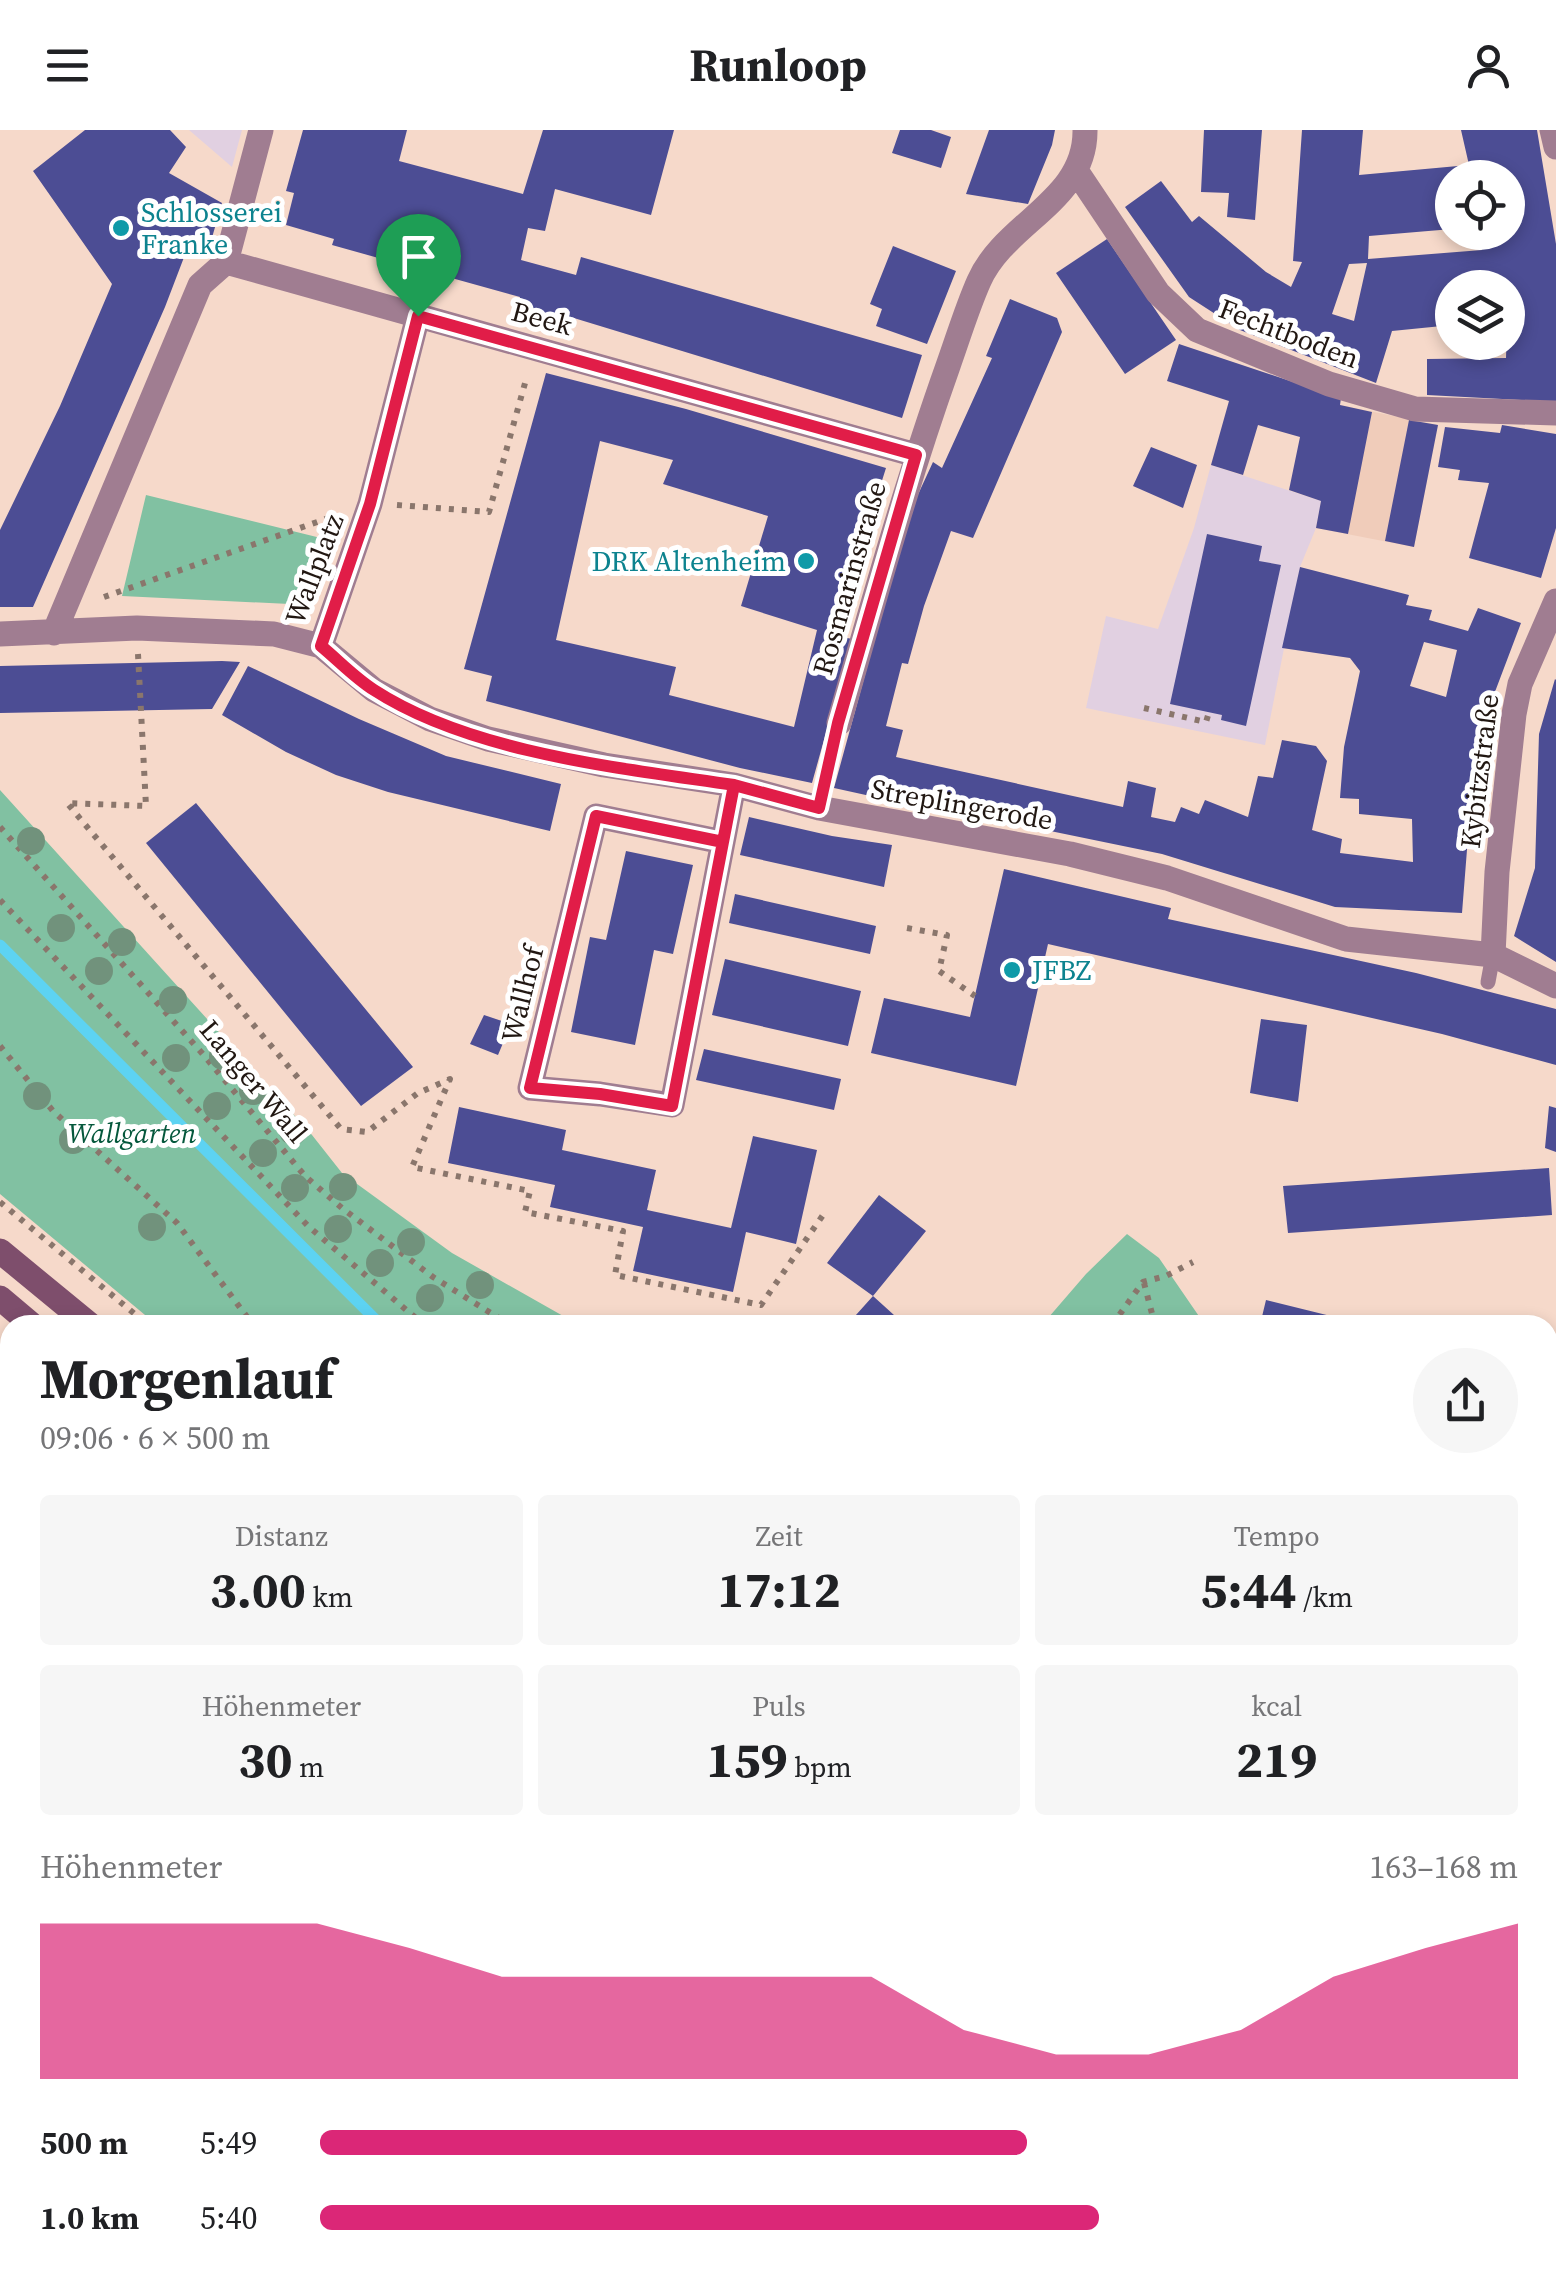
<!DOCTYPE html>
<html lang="de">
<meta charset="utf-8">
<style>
:root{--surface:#fff;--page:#f6f6f6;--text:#202124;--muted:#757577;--accent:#db2777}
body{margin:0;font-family:"Source Serif 4",serif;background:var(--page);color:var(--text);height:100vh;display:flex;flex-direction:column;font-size:38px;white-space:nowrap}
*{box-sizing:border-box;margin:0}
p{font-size:32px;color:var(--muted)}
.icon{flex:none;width:55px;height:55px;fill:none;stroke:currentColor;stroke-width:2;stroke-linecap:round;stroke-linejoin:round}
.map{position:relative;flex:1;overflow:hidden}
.drawer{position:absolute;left:0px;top:1185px;width:1558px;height:960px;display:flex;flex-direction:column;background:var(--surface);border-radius:30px 30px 0 0;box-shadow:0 5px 15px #0003}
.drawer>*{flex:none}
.controls{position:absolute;left:1435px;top:30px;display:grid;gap:20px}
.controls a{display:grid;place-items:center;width:90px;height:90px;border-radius:50%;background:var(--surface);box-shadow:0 5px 15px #0003;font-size:50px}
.pin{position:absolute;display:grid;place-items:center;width:85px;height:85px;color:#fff;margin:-102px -42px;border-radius:50% 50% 50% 0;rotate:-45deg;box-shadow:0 0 10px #0007}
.pin .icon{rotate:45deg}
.round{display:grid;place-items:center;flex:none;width:105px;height:105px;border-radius:52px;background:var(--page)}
.head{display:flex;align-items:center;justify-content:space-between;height:170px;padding:0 40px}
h1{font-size:55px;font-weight:700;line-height:75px}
.stats{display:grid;grid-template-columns:repeat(3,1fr);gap:15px;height:170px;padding:10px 40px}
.stats div{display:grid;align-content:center;border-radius:10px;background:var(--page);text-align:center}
.stats b{font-size:50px;font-weight:700}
.stats small{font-size:28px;font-weight:400}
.stats p{font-size:28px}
.chart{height:280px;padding:20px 40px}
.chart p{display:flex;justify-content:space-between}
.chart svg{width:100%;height:180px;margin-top:10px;fill:var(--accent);opacity:.7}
ul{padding:0 40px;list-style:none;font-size:32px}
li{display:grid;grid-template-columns:160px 120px 1fr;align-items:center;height:75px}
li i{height:25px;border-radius:12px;background:var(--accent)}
header{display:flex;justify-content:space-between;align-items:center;height:130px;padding:0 40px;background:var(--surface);font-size:45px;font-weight:700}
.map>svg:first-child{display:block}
.built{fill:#f0ccba}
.education{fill:#e1d0e1}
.green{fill:#81c1a2}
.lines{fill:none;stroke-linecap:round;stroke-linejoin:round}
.stream{stroke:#5dd3f2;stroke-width:11}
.building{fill:#4c4d94;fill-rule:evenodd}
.path{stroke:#8a766c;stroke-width:6;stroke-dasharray:5 8;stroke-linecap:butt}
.service{stroke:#a07d91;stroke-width:15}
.minor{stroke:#a07d91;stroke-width:25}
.secondary{stroke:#7e4e6c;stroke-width:25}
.tree{fill:#71927c}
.route-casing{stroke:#fff;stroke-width:20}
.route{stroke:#e11d48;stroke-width:12}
.culture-dot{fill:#0f9aa8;stroke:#fff;stroke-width:4}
.labels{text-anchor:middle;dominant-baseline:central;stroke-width:10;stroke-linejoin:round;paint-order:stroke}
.culture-label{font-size:28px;fill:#0d838f;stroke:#fff;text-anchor:start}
.street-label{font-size:28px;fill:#211712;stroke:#fff}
.park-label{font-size:28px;font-style:italic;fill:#05583c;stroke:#fff}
</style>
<header><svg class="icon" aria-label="menu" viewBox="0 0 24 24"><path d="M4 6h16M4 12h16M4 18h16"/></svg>Runloop<svg class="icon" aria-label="person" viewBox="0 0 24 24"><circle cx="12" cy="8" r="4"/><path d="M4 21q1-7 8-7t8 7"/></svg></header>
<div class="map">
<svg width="1556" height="2145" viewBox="0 0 1556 2145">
<rect width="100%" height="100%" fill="#f6d9ca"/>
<path class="built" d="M1340,275L1438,295L1414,417L1316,398Z"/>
<path class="education" d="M189,0H242L232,37Z
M1211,335L1321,371L1316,398L1300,437L1265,615L1086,578L1106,486L1158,499L1194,398Z"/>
<path class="green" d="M146,365L337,412L310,475L122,466Z
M0,660L312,1005L342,1043L452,1123L579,1195H157L0,1064Z
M1127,1104L1159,1128L1205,1195H1042L1086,1144Z
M1548,1706L1556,1709V2145H1277L1265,2135H1548Z"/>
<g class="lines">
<path class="stream" d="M0,815L381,1195
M1548,2099L1556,2102"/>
</g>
<path class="building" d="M85,0H170L186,17L169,43L222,73L209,118L191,109L165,177L33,477H0V400L60,276L112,154L33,41Z
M303,0H407L399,31L523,64L543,0H674L651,85L555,59L545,101L528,98L521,130L576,145L581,127L922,225L902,288L564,185L561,196L516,183L520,167L430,142L432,132L410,126L407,136L332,115L334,109L286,95L294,63L286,61Z
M900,0H931L951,7L941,38L892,23Z
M989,0H1055L1052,15L1028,74L966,64Z
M1204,0H1262L1255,90L1227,87L1229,63L1201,62Z
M1302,0H1363L1359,45L1469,35L1461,0H1537L1556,114V272L1427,265V229L1506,228L1508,158H1452V195L1392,201L1376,253L1240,200L1189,167L1125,77L1161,51L1192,92L1199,86L1266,142L1291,157L1302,132L1293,131ZM1452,48H1508V102H1480L1482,120L1368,129L1369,106L1452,99ZM1367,133L1354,191L1332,184L1349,134Z
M1107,109L1176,210L1125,244L1056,143Z
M893,116L956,141L927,214L876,196L882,179L870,174Z
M1010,169L1057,188L1062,202L973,408L951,401L924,476L908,534L902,533L886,596L903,600L896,627L1123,677L1128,651L1156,658L1151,687L1175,692L1181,677L1199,684L1205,670L1248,687L1258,646L1273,648L1282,610L1316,616L1327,631L1312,700L1342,709L1340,723L1413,732L1412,689L1359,684V669L1340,668L1344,617L1360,541L1350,528L1282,518L1300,437L1409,465L1406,475L1432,480L1429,490L1468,501L1478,478L1521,493L1490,575L1471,669L1462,783L1335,777L1162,724L1026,696L984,691L834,658L909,384L933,332L942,338L992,228L986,226ZM1424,512L1457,520L1446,567L1410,556Z
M1179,214L1341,268L1340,275L1372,282L1348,404L1316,398L1321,371L1289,360L1300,307L1258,295L1243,345L1211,335L1229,271L1167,251Z
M546,243L686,279L886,338L833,505L852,509L812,653L740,638L486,571L492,546L464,539ZM600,311L673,330L663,354L768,386L741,476L817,500L794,597L669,565L676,537L556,510Z
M1409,290L1438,295L1414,417L1385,411Z
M1502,295L1556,304V398L1541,448L1469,428L1489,353L1458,350L1460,340L1438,337L1445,297L1500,303Z
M1151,317L1197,335L1183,378L1133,356Z
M1207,404L1262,416L1259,431L1281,435L1246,596L1221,590L1222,585L1170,574Z
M222,531L240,532L212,579L0,583V536Z
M248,536L359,589L446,626L561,654L550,701L388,662L336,645L286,622L222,585Z
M1555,549L1556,550V832L1514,806L1535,738L1539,604Z
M196,673L413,937L361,976L146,713Z
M749,687L832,706L892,715L884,757L740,725Z
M626,721L693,735L673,824L654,820L635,915L571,902L590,807L606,810Z
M1004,739L1171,778L1168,789L1416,843L1556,879V935L1442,904L1048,814L1016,956L871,923L884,868L970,887Z
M735,764L876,796L870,824L729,793Z
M725,829L861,861L848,916L712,885Z
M484,885L511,894L498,925L470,914Z
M1261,889L1307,895L1298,972L1250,963Z
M704,919L841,949L834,980L696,950Z
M1549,976L1556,978V1022L1545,1018Z
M459,977L566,1000L562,1020L656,1040L647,1080L731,1098L753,1006L817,1020L796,1114L746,1102L733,1162L633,1141L643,1097L550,1077L555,1055L448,1033Z
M1549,1038L1552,1085L1288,1103L1283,1056Z
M879,1065L926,1101L873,1166L827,1133Z
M873,1166L905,1195H847Z
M1266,1170L1363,1194V1195H1260Z
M0,1284L10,1293L0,1309Z
M10,1348V1409L0,1400V1360Z
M1548,1402L1556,1404V1463L1548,1460Z
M10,1690V1754L0,1746V1701Z
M0,1795L10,1804V1809L0,1820Z
M10,1949V2002L0,1993V1960Z
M0,2034L10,2043V2084L0,2096Z
M48,2135H108L100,2145H46L42,2142Z
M166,2135H221L228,2140L224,2145H158Z
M959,2135H1026L1033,2142L1030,2145H950Z"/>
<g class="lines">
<path class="path" d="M397,375L489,382L527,246
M104,467L337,385
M138,524L146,676L67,673L341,999L367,1002L418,963L450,949L412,1037L530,1061L525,1082L623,1101L615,1145L761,1175L823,1085
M1144,578L1206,592L1209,582
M825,650L833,618
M0,697L201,922L305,1046L342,1078L433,1147L510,1195
M0,770L308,1096L424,1195
M907,798L947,805L939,841L975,866
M0,916L53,981L177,1093L253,1195
M0,1072L148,1195
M1144,1153L1155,1195
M1112,1195L1143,1152L1166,1146L1193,1132
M1548,1739L1556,1742
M1548,1897L1556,1894
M1548,2013L1556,2015
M1253,2135L1265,2145
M1498,2135L1525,2145"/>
<path class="service" d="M1488,852L1493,825"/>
<path class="minor" d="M1552,0L1556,17
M1077,42L1158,163L1197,200L1329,254L1415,279L1556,283
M226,132L916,325
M226,132L261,0
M54,503L200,155L226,132
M0,504L137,498L274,504L321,516L374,560L430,589L488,609L604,635L734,655L819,678L1070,724L1167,748L1346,809L1493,825L1556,856
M321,516L370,374L418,186
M839,593C873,473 906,354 948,236C958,208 967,178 979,151C1005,92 1086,71 1085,0
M723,712L596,686L530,958L600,964L672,975L734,655
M1493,825L1497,742L1514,584L1520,554L1556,471
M1548,1376L1556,1378
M0,1871L10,1859
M1131,2145L1139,2135"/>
<path class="secondary" d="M0,1121L90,1195
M0,1168L32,1195
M1194,2135L1206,2145"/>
</g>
<g class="tree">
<circle cx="31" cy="711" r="14"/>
<circle cx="61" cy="798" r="14"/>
<circle cx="122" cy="812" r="14"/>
<circle cx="99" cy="841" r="14"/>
<circle cx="173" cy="870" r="14"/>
<circle cx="223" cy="926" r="14"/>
<circle cx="176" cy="928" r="14"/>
<circle cx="253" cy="961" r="14"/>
<circle cx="37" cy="966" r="14"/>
<circle cx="217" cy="976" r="14"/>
<circle cx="293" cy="1001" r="14"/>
<circle cx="73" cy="1010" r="14"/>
<circle cx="263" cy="1023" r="14"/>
<circle cx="343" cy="1057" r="14"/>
<circle cx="295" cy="1058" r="14"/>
<circle cx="152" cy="1097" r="14"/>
<circle cx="338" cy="1099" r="14"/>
<circle cx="411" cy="1112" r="14"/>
<circle cx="380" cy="1133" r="14"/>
<circle cx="480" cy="1155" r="14"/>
<circle cx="430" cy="1168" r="14"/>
</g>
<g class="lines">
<g class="route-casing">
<path id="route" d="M418,186L370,374L321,516C338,530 355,548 374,560C471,623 621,638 734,655L672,976L600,964L530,958L596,686L723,712L734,655L819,678L838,593L916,325L418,186"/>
</g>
<use href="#route" class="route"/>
</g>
<g class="culture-dot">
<circle cx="121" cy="98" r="10"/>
<circle cx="806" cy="431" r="10"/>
<circle cx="1012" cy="840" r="10"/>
</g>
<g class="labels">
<g class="culture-label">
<text x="141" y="82">Schlosserei<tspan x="141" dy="32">Franke</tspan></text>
<text x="786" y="431" text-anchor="end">DRK Altenheim</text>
<text x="1032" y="840">JFBZ</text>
</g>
<g class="street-label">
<text transform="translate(542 188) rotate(15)">Beek</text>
<text transform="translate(1289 203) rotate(21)">Fechtboden</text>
<text transform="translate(314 439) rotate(-69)">Wallplatz</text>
<text transform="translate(849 448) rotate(-74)">Rosmarinstraße</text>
<text transform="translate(1479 641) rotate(-83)">Kybitzstraße</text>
<text transform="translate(962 674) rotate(10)">Streplingerode</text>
<text transform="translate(522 864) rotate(-76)">Wallhof</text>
<text transform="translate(254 951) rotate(50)">Langer Wall</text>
</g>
<g class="park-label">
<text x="132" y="1003">Wallgarten</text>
</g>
</g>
</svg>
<div class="controls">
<a><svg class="icon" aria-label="locate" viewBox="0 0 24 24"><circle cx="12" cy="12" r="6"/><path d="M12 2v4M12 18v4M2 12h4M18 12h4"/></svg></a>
<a><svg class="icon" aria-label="layers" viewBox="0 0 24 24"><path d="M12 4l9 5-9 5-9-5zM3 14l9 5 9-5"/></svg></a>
</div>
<div class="pin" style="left:418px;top:186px;background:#1e9e55"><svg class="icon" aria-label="arrive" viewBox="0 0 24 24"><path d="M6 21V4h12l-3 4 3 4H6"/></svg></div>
<section class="drawer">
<div class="head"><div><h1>Morgenlauf</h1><p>09:06 · 6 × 500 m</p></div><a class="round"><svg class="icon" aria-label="share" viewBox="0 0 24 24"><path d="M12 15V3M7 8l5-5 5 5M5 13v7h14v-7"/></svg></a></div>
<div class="stats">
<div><p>Distanz</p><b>3.00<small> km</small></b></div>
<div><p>Zeit</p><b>17:12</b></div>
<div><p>Tempo</p><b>5:44<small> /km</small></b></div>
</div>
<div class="stats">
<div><p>Höhenmeter</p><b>30<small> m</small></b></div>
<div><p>Puls</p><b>159<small> bpm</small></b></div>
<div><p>kcal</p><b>219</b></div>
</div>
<div class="chart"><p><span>Höhenmeter</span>163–168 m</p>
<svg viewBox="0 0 160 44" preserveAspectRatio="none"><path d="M0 44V6L10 6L20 6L30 6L40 12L50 19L60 19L70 19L80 19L90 19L100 32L110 38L120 38L130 32L140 19L150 12L160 6V44z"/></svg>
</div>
<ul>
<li><b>500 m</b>5:49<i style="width:59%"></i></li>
<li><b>1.0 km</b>5:40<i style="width:65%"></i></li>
</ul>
</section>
</div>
